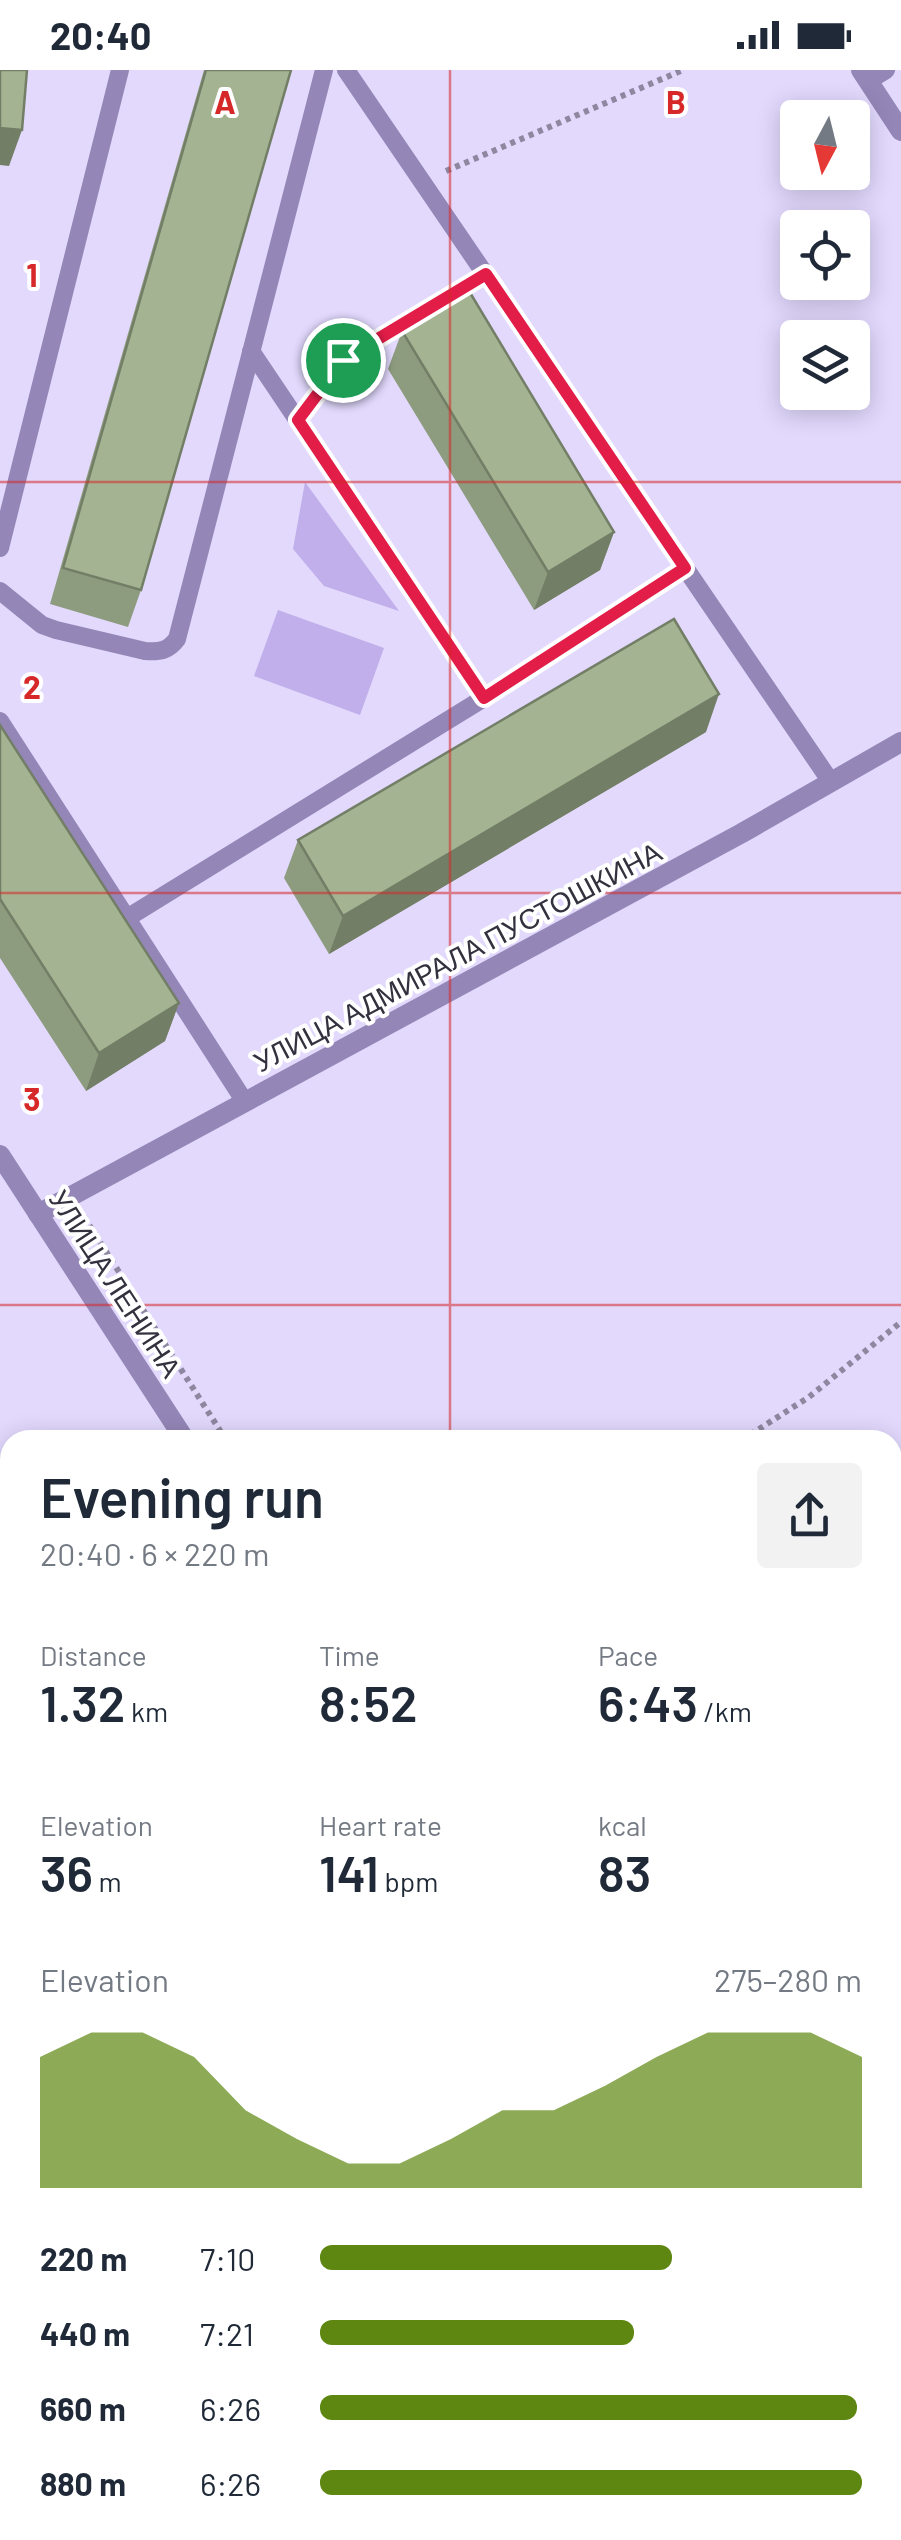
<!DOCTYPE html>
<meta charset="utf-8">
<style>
:root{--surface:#fff;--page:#f2f2f3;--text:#1f2937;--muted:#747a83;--accent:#5e8711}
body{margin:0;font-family:Barlow,sans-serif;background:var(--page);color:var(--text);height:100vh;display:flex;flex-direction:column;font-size:38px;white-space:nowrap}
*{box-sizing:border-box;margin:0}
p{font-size:32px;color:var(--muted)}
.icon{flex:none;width:55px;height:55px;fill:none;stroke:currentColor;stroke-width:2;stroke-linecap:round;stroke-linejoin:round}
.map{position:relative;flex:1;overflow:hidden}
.details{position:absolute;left:0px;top:1360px;width:902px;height:1110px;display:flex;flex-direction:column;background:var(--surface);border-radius:30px 30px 0 0;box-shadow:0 5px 25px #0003}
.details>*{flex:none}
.needle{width:65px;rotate:187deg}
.controls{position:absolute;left:780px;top:30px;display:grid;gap:20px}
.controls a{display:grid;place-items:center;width:90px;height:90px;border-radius:10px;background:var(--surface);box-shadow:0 5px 25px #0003;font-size:50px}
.pin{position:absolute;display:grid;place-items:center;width:85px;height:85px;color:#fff;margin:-42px;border:5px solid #fff;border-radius:50%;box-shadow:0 2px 10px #0007}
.round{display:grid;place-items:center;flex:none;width:105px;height:105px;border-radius:10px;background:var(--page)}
.headline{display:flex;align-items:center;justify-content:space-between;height:170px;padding:0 40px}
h1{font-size:55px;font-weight:600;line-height:75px}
.figures{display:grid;grid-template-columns:repeat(3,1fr);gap:15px;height:170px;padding:10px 40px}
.figures div{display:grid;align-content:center}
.figures b{font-size:50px;font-weight:600}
.figures small{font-size:28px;font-weight:400}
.figures p{font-size:28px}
.chart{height:280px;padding:20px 40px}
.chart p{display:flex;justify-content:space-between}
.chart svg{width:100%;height:180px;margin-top:10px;fill:var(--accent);opacity:.7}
ul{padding:0 40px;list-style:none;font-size:32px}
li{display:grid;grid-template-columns:160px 120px 1fr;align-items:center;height:75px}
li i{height:25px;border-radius:12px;background:var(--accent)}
.status{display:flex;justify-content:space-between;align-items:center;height:70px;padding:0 50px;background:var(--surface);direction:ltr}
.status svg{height:28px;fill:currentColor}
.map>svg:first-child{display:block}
.green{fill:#c0afea}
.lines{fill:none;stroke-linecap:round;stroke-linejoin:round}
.stream{stroke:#a28cd2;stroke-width:11}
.path{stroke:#8e87a0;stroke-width:6;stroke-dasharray:5 5;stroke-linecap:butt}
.service{stroke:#9486b7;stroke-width:18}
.minor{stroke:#9486b7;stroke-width:20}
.tertiary{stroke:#9486b7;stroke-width:20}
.wall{fill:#8d9b7e}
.shaded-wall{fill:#737e66}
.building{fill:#a4b492;stroke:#737e66;stroke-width:2.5}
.route-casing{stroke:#fff;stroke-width:20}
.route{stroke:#e11d48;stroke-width:12}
.grid{fill:none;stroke:#d62828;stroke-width:2.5;stroke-opacity:0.55}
.labels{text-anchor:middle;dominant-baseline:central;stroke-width:8;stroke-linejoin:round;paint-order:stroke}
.street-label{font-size:28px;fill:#34313e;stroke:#fff}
.grid-label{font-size:32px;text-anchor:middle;font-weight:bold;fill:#d62828;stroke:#fff;stroke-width:8;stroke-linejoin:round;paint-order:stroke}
</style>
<div class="status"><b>20:40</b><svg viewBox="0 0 49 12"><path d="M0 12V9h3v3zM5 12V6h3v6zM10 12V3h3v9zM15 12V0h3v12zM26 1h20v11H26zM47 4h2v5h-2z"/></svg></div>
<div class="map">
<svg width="901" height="2470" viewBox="0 0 901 2470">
<rect width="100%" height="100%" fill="#e2d9fd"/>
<path class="green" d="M305,412L399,541L324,516L293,479Z
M278,540L384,578L360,645L254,606Z"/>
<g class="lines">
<path class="stream" d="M0,1527L10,1543"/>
<path class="path" d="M446,101L683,0
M313,329L343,290L466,216
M84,1147L226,1370
M742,1370L809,1327L901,1252
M892,1471L901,1467
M892,1624L901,1620
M0,1710L10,1726
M892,1816L901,1834
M892,2130L901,2126
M0,2192L10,2186
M665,2460L671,2470
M736,2460L741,2470
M849,2460L854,2470"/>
<path class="service" d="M346,0L831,712
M868,11L886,0
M251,281L484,628
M0,478L120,0
M0,521L42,555L56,560L145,581C160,582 168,581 177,569L324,0
M0,651L245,1032
M127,848L484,628L685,498
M892,1674L901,1669
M0,2015L10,2010
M892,2165L901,2161
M892,2184L901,2200
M814,2460L819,2470
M499,2470L519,2460"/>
<path class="minor" d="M861,0L901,61
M38,1144L742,763L901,672"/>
<path class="tertiary" d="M0,1085L185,1370
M0,2145L10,2140
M527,2460L531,2470
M543,2460L548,2470"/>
</g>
<path class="wall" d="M204,0H291L141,520L128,557L50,534Z
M402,261L614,462L600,500L534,540L388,299Z
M0,655L179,933L165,971L86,1021L0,888Z
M706,662L329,884L284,808L298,770Z
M901,1695V1790L892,1774V1699Z
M892,2244L901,2261V2470H877L872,2460H892Z"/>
<path class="shaded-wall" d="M0,58L22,60L9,96L0,95Z
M614,462L600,500L534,540L548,502Z
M719,624L706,662L329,884L343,846Z
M179,933L165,971L86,1021L99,983Z
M901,1577V1606L892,1610V1581Z
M10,1975V1991L0,1997V1981Z"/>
<path class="building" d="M0,0H27L22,60L0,58Z
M206,0H291L141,520L63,498Z
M469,221L614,462L548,502L402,261Z
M674,549L719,624L343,846L298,770Z
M0,655L179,933L99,983L0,829Z
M901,1476V1577L892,1581V1481Z
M901,1695V1729L892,1712V1699Z
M10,1874V1975L0,1981V1880Z
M892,2244L901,2261V2455L892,2439Z"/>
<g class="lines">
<g class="route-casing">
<path id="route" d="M486,204L685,498L484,628L298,350L343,290Z"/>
</g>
<use href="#route" class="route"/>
</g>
<path class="grid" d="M450,0V1370M0,412H901M0,823H901M0,1235H901M0,1647H10M892,1647H901M0,2058H10M892,2058H901M450,2460V2470"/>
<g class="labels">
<g class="street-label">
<text transform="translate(457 886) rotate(-28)">УЛИЦА АДМИРАЛА ПУСТОШКИНА</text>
<text transform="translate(116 1213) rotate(57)">УЛИЦА ЛЕНИНА</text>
</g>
</g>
<g class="grid-label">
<text x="225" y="44">A</text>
<text x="676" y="44">B</text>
<text x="32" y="217">1</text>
<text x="32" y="629">2</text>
<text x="32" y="1041">3</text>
</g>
</svg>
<div class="controls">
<a><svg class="needle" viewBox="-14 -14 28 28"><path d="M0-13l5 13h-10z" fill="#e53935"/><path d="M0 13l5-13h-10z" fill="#747a83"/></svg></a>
<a><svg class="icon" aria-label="locate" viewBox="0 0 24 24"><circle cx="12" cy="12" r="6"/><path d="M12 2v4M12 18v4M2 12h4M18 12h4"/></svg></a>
<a><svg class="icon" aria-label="layers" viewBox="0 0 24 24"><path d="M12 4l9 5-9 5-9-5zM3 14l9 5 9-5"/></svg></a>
</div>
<div class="pin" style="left:343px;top:290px;background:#1e9e55"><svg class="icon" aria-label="arrive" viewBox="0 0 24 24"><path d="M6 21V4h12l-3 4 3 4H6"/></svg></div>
<section class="details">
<div class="headline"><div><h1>Evening run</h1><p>20:40 · 6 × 220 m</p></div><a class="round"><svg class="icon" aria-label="share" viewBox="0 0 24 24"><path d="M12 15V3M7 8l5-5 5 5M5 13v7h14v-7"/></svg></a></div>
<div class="figures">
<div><p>Distance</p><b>1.32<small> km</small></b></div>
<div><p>Time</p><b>8:52</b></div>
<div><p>Pace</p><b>6:43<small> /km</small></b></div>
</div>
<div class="figures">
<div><p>Elevation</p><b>36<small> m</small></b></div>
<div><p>Heart rate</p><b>141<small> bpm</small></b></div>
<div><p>kcal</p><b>83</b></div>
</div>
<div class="chart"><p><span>Elevation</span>275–280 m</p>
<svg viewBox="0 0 160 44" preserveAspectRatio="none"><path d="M0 44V12L10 6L20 6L30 12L40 25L50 32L60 38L70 38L80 32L90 25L100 25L110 19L120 12L130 6L140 6L150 6L160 12V44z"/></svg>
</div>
<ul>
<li><b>220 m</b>7:10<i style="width:65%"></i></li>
<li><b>440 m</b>7:21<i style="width:58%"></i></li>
<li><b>660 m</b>6:26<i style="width:99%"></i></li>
<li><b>880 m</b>6:26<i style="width:100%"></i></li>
</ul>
</section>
</div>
